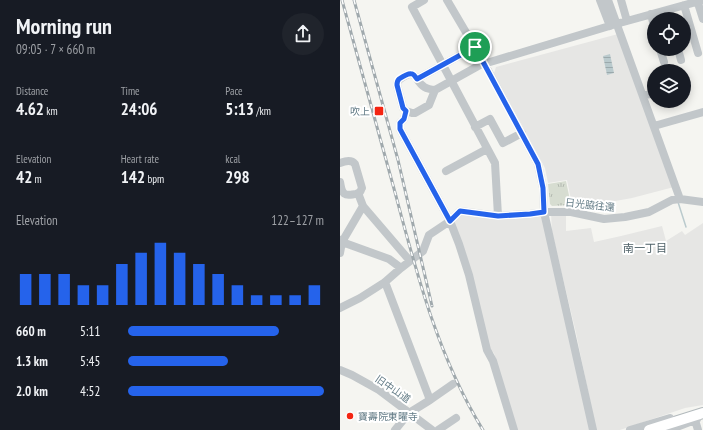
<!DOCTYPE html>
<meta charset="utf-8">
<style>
:root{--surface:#171b24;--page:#20242c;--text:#f1f3f6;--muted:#9ea1a6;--accent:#2563eb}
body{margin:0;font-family:"PT Sans Narrow","Noto Sans JP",sans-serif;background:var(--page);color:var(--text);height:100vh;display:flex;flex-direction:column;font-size:15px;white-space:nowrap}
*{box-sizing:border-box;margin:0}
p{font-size:13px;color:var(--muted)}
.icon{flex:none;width:22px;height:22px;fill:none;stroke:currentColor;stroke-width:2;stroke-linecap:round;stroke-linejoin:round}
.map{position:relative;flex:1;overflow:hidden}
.drawer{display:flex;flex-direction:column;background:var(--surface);width:340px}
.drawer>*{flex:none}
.tools{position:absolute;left:307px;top:12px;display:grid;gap:8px}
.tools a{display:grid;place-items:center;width:44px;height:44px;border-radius:50%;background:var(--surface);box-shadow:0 2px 10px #0003;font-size:20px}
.pin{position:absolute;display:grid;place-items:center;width:34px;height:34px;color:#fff;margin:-17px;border:2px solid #fff;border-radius:50%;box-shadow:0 1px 4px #0007}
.round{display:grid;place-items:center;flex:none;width:42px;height:42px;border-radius:21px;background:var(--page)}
.head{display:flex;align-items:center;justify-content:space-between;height:68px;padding:0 16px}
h1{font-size:22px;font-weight:600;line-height:30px}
.stats{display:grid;grid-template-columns:repeat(3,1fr);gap:6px;height:68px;padding:4px 16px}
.stats div{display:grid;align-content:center}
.stats b{font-size:17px;font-weight:600}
.stats small{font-size:11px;font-weight:400}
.stats p{font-size:11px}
.chart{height:112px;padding:8px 16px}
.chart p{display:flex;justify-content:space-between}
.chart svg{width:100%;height:72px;margin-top:4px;stroke:var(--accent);stroke-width:6}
ul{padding:0 16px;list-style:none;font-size:13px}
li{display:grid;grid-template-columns:64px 48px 1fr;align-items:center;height:30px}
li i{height:10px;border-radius:5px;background:var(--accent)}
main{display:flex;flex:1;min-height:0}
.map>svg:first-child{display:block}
.built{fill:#e6e6e4}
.grass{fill:url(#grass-tufts)}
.water{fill:url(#water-rules)}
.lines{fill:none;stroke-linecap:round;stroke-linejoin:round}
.stream{stroke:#bacacd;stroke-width:1.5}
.major-casing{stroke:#b2b9bc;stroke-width:12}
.minor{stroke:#c2c7ca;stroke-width:8}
.major{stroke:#fff;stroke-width:10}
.rail-casing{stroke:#a0a9ad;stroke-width:3}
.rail{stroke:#fff;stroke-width:1.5;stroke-dasharray:4.5;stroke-linecap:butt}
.route-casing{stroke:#fff;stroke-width:8}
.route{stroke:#2563eb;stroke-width:5}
.poi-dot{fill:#f42512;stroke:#fff;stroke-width:1.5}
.labels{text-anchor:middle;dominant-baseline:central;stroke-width:4;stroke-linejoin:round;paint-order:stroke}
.poi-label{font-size:10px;fill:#617a85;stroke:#fff;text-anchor:end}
.street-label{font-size:10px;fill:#617a85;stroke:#fff}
.neighbourhood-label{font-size:11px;fill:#506269;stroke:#fff}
</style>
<main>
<section class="drawer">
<div class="head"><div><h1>Morning run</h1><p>09:05 · 7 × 660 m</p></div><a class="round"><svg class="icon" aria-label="share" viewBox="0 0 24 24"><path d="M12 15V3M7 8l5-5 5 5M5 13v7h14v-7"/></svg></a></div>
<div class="stats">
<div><p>Distance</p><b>4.62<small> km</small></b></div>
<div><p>Time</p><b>24:06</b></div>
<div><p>Pace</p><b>5:13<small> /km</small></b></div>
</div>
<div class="stats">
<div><p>Elevation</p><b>42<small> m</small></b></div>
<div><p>Heart rate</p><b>142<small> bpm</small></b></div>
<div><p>kcal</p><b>298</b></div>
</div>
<div class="chart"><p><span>Elevation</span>122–127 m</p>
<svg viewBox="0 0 160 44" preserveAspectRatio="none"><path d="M5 44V25M15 44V25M25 44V25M35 44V32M45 44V32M55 44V19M65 44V12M75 44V6M85 44V12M95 44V19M105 44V25M115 44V32M125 44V38M135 44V38M145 44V38M155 44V32"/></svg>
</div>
<ul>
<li><b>660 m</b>5:11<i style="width:77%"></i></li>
<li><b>1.3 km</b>5:45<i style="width:51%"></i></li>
<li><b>2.0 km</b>4:52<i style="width:100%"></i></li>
</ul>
</section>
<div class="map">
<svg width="363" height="430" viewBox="0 0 363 430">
<defs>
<pattern id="grass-tufts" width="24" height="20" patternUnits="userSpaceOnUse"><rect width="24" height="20" fill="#d7ddd1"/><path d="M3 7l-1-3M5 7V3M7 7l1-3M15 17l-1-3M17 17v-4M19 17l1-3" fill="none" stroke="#b2b8af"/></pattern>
<pattern id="water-rules" width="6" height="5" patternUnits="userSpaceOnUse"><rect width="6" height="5" fill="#bacacd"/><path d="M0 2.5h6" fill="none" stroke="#9ba9ac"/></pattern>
</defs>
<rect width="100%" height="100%" fill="#f5f5f1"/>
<path class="built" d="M278,34L334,187L292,198L253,205H232L227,180L208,183L205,168L154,73L156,67Z
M211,213H226V231L251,228L254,242L281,236L322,226L326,241L342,231L345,235L363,223V405L345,408L280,430H256L236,333L212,232Z
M202,214L251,430H177L154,353L149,349L113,221L118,215Z"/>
<path class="grass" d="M226,181L231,205L212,206L210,204L208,184Z"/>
<path class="water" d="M270,54L274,73L267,75L263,56Z"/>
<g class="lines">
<path class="stream" d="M338,202L346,227"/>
<g class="major-casing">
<path id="major" d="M309,430L363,413"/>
</g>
<path class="minor" d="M84,0L72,7L155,163L158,216
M107,0L144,63L198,164L203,188L204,212L253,430
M260,0L270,26
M268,0L340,199
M281,0L287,21
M357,0L363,19
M344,5L358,53
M327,10L330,19
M311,14L314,26
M320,49L324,62
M338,49L341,60
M77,79L135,47
M95,90C86,89 82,87 77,79C76,78 75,75 73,75C70,72 62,77 59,80C57,82 57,83 57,85L63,108L66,111L72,113H75L89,105L95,90L140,65L276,24L363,0
M303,96L314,93
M66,111L64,119L60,123V129L110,221L119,244L129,275L147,350L153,361L174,430
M314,126L363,112
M135,127L150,119L163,143L182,133
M0,163C5,161 11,159 15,164L22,188C21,189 21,191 20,192C18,194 7,196 5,194C1,192 1,186 0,182
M106,171L147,149
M18,193L23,206L70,261
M0,240L2,242L49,259L61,268
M0,253L2,242L23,206
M45,282L90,400
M0,308L20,298L45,282L61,268L83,251L89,235L110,221L120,211L158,216L190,214L204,212H231L264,219L285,217L309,212L332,200L340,199L363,202
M0,370L12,375L39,390L92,430
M355,420L358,430
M55,430L69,413L90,400L113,384
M98,430L116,418
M290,430L330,418
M329,430L355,420L357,419"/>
<use href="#major" class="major"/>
<g class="rail-casing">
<path id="rail" d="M2,0C20,65 38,130 56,196C77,275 99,359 143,430
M14,0L58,160L92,306"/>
</g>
<use href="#rail" class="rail"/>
</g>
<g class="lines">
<g class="route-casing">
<path id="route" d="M135,47L198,164L203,188L204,212L190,214L158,216L120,211L110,221L60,129V123L64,119L66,111L63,108L57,85C57,82 57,81 59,79C62,77 69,73 72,74C74,74 75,77 77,79Z"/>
</g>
<use href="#route" class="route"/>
</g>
<g class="poi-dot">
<rect x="34" y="106" width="10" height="10" rx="2"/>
<circle cx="10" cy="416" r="4"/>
</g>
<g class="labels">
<g class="poi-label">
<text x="30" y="111">吹上</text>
<text x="18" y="416" text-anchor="start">寶壽院東曜寺</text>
</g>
<g class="street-label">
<text transform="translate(250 205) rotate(6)">日光脇往還</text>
<text transform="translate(53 389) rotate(35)">旧中山道</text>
</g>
<g class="neighbourhood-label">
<text x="305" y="248">南一丁目</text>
</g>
</g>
</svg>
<div class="tools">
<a><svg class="icon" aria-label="locate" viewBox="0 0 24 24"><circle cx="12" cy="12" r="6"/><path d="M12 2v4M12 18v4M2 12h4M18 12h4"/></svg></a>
<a><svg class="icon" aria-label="layers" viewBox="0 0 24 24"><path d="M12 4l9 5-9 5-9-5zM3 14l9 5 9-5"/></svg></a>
</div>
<div class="pin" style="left:135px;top:47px;background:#1e9e55"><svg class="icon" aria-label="arrive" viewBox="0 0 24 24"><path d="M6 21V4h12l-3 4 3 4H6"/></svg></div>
</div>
</main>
